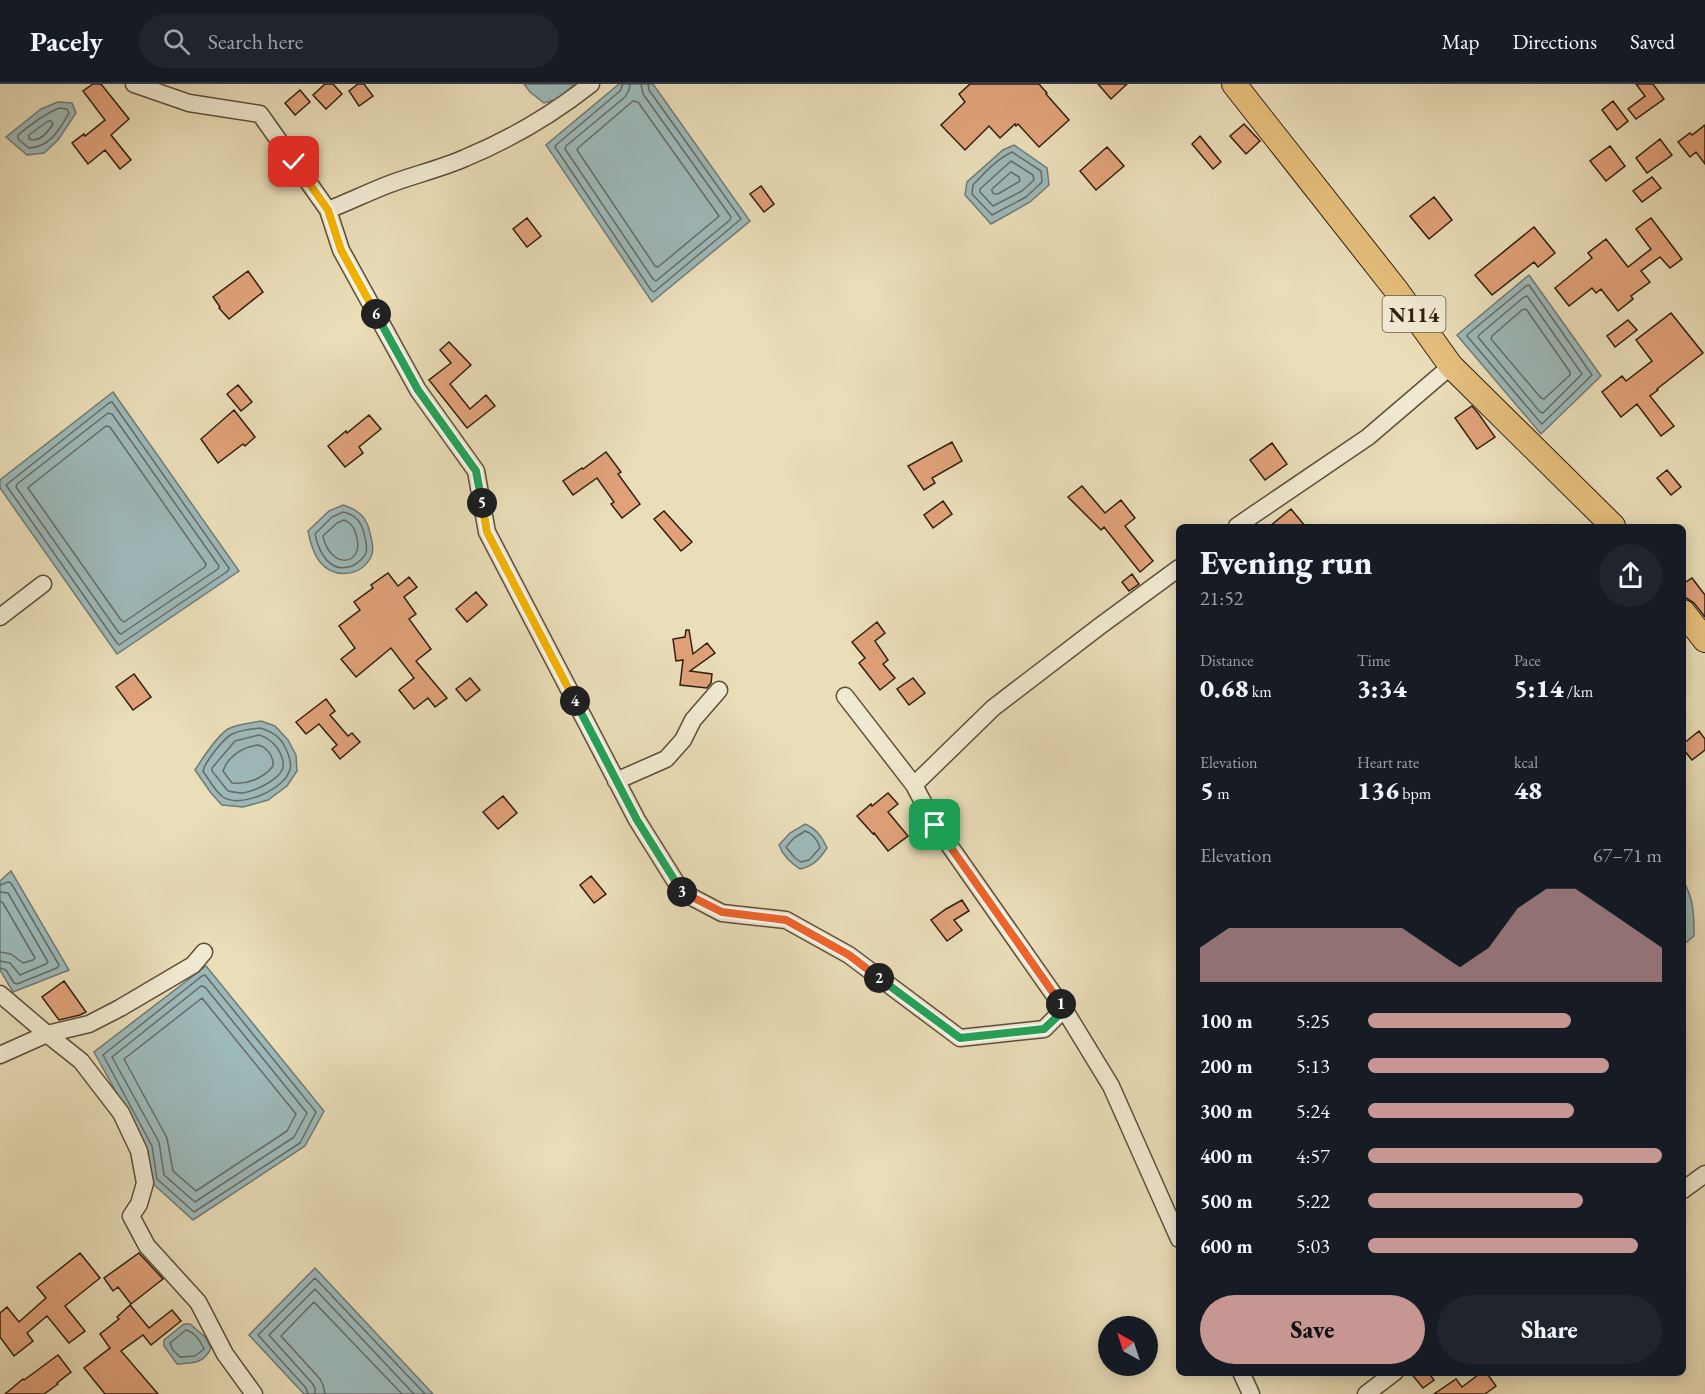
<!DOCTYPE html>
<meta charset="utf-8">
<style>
:root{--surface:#171b24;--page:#20242c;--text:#f1f3f6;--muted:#9ea1a6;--line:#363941;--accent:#c59692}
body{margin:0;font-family:"EB Garamond",serif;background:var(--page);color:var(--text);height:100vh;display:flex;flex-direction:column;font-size:22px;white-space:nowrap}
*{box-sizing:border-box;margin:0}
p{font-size:20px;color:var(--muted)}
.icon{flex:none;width:33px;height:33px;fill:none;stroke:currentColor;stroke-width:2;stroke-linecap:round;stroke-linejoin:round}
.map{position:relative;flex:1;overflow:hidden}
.sheet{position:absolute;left:1176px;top:440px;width:510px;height:852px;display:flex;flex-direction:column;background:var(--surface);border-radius:9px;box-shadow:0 3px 15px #0003}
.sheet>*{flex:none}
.needle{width:39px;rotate:321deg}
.buttons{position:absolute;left:1098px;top:1232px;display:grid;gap:12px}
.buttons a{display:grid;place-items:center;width:60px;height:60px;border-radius:50%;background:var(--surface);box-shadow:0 3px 15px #0003;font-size:30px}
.pin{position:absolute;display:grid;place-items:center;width:51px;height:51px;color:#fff;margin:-26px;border-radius:12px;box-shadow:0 3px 9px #0006}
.km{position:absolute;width:30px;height:30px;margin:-15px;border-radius:50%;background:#222;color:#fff;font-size:16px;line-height:30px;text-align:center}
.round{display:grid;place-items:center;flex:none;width:63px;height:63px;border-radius:32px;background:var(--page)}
.summary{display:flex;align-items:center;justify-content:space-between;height:102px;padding:0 24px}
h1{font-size:33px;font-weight:800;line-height:45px}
.figures{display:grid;grid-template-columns:repeat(3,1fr);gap:9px;height:102px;padding:6px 24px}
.figures div{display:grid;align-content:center}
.figures b{font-size:26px;font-weight:800}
.figures small{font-size:16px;font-weight:400}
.figures p{font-size:16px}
.chart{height:168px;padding:12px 24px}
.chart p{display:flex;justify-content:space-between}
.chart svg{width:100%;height:108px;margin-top:6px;fill:var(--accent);opacity:.7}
.action{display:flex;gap:12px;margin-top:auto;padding:12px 24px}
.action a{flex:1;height:69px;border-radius:36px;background:var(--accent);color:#111;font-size:24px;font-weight:800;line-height:69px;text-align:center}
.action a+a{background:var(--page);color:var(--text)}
ul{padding:0 24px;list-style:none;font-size:20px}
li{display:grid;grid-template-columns:96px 72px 1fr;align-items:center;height:45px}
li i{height:15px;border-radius:8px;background:var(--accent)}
header{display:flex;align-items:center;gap:36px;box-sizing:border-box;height:84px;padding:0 30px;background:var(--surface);border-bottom:2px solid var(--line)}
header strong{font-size:28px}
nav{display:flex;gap:33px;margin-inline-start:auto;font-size:21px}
.search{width:420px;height:54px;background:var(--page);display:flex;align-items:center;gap:15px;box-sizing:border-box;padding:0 21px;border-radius:33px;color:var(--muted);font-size:22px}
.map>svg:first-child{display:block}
.water{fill:#9db9ba;stroke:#717b75;stroke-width:1.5}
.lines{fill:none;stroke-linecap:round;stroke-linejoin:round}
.shore{stroke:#666c64;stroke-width:1.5}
.building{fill:#e1a27a;stroke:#301f0e;stroke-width:1.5}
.minor-casing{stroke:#5e4f39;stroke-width:19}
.highway-casing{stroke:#301f0e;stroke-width:26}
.minor{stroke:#f1ead2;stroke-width:16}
.highway{stroke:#e5bf7c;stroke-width:24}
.split-1-casing{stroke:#fff;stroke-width:12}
.split-2-casing{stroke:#fff;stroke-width:12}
.split-3-casing{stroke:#fff;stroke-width:12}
.split-4-casing{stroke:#fff;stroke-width:12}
.split-5-casing{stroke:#fff;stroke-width:12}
.split-6-casing{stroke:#fff;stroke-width:12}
.split-7-casing{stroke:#fff;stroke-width:12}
.split-1{stroke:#f0652b;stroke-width:8}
.split-2{stroke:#22a559;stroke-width:8}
.split-3{stroke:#f0652b;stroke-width:8}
.split-4{stroke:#22a559;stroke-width:8}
.split-5{stroke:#f5b400;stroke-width:8}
.split-6{stroke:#22a559;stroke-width:8}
.split-7{stroke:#f5b400;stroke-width:8}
.labels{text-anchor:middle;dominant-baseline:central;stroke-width:6;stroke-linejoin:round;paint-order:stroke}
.shield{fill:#f1ead2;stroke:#6a5c49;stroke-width:1.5}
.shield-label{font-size:21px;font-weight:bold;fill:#301f0e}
</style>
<header>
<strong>Pacely</strong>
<div class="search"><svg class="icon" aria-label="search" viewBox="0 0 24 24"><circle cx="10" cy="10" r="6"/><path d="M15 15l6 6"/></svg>Search here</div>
<nav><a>Map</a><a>Directions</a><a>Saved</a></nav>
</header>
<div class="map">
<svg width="1705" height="1310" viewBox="0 0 1705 1310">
<rect width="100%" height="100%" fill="#eadeb9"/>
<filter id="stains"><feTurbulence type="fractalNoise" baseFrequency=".00333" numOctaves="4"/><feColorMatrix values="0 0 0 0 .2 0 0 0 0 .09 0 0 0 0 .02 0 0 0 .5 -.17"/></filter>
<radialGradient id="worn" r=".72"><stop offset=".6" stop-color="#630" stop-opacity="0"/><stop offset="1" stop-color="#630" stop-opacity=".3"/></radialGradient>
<path class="water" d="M524,0H575L558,15L544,19L530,8Z
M619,0H653L750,137L652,218L546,61Z
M58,18L72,19L76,29L58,56L44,69L27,71L6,53L41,25Z
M1014,61L1047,84L1049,101L1030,118L991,140L965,111L967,98L1003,66Z
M1529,191L1601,292L1541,350L1457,251Z
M113,308L239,487L117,570L0,404V396Z
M343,421C356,425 365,431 369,445C371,454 375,465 371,473C360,493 334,495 320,478C313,469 310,458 308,447L329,427Z
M261,637L275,642L288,656L296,671L297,687L287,702L268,716L243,723L222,721L211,709L195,686C202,675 217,652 228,645C237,640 251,639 261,637Z
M805,740C817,745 822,753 827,764C819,776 813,782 800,785C790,778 783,772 779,761L790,749Z
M11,787L69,886L13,908L0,886V797Z
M1683,797C1694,814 1694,832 1694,852L1683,861Z
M206,882L324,1027L305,1062L193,1136L151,1098L147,1064L94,968Z
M315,1184L433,1310H304L249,1251Z
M184,1240H190L205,1253L211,1264C204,1280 192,1279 177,1280L164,1262V1256Z"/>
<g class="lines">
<path class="shore" d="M623,0L620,7L556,61L555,63L651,206L654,208L741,135L649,6L648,0
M630,0L629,6L625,13L566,62L565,65L653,195L656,197L730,136L731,133L643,10L641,0
M633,17L638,18L719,132L717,134L658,183L655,182L577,66L578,64Z
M59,24L67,25L69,29C59,46 50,63 29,64L18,55V51C31,40 43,31 59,24Z
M48,37H51L53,40C48,48 40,59 29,55V51Z
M1012,68L1041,87L1042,98L1026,113L992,131L972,110L973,101C984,89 997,75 1012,68Z
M1011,77L1033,91L1034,96L1022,107L993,122L980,108V105Z
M1011,88L1019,93L1020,97L998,110H994L992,107V105Z
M1529,201L1592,291L1542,340L1540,338L1467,252L1468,250L1526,202Z
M1527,212L1582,290L1543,329L1540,328L1478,253L1479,251L1524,213Z
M1526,225L1570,288V291L1544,315L1541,314L1491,255L1492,252L1522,226Z
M112,318L229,484L228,487L119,561L117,559L6,401L109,319Z
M108,329L112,330L219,482L218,485L121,550L119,549L16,403L17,400Z
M106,342L110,343L206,480L205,483L124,538L121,536L28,404L30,402Z
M343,428C353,430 360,436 363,446C365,453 368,462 366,469C364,474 357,480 352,482C330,490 319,469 315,450L332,433Z
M344,436C350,438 354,443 356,450C366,483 330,486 323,452L337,439Z
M260,644C271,647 280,652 285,663C288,669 292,678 290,685C286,705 240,725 223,713C215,707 209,696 203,687C205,678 223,655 232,650C240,646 251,645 260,644Z
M259,651C267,653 273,658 278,665C281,670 284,678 283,684C279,696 255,707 243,709C238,709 233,708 228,707L212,687V684L235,657Z
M258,661C267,663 274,673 273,682C264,694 247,701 232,699L223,687C228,672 243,663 258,661Z
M805,747C812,749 818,756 820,764L809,776L801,778L795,774L786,763L794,754Z
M0,801L8,798L11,799L59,881L57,884L17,900L14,899L6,886L0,884
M0,808L8,809L48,878L46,880L20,891L10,879L0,877
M0,817L3,819L35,874L33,876L23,879L11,870L0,868
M205,891L316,1028L300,1059L194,1128L157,1095L152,1062L103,971L202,892Z
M201,902L205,903L307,1029L294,1053L195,1118L164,1091L159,1058L112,973Z
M202,914L296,1030L287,1047L196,1107L173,1087L167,1054L124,975Z
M186,1246C194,1248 201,1257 204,1265L195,1272L180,1273L173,1266L170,1259Z
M308,1310L306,1304L258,1251L315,1194L425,1310
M315,1310V1304L312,1299L269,1251L315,1205L414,1310
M325,1310L323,1301L320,1295L281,1252L314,1218L402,1310"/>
</g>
<path class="building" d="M93,0H101L129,35L111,51L131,76L120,85L105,66L88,80L72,59L84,50L85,52L105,36L83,7Z
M325,0H333L342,10L326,25L313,11Z
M358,0H364L373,12L359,22L349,7Z
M970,0H1039L1047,9L1046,10L1069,36L1039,63L1018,40L1016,42L1015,40L1000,54L989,42L965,66L941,41L965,18L959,10Z
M1098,0H1127L1111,15Z
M1636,0H1653L1664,15L1636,35L1628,25L1645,12Z
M300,6L310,18L295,31L285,19Z
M1613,17L1628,37L1617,46L1602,26Z
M1244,40L1260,57L1246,70L1230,52Z
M1705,41V80L1696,68L1690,73L1678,58L1690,49L1692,51Z
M1200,52L1221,78L1213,85L1192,60Z
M1660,55L1672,71L1647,89L1636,74Z
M1610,62L1625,82L1606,97L1590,77Z
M1107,63L1124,82L1096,106L1080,87Z
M1652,93L1661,104L1642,118L1633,107Z
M761,102L774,120L764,128L750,110Z
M1434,113L1452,136L1429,155L1410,132Z
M527,134L541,152L527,163L513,145Z
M1651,134L1682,175L1670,184L1660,173L1641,187L1650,198L1631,212L1633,215L1618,227L1601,205L1596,209L1592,204L1569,222L1555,204L1592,174L1588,169L1606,155L1628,183L1651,165L1636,145Z
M1534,143L1555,169L1538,183L1534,178L1492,211L1475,191Z
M248,187L263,208L229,235L219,224L220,223L213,213Z
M1671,229L1703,269L1657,305L1658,306L1650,312L1674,342L1661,352L1637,320L1621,333L1602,308L1622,292L1626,297L1652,277L1636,256Z
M1628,236L1637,246L1615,263L1607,252Z
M449,258L471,281L450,300L470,325L486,311L495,322L467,344L429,296L451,279L440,266Z
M238,301L252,318L241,327L227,310Z
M1472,322L1478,329L1495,353L1477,365L1455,334Z
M234,326L255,353L245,362L243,360L218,379L201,355Z
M369,331L381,345L359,363L363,369L345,383L328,362L346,347L347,349Z
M952,358L962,377L932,394L935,399L924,406L908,382Z
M1272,359L1287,380L1265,396L1250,376Z
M606,368L621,388L618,390L640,420L622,434L611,420L614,418L597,394L573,411L563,397L582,384L583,385Z
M1667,386L1681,403L1671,411L1657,394Z
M1082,402L1105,429L1121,416L1135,434L1125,442L1153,477L1140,488L1104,443L1101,446L1068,413Z
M943,417L952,430L933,444L924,431Z
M1291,425L1305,442H1270Z
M664,427L692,458L681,467L654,435Z
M388,489L398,502L409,493L417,503L404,513L416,530L409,535L431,565L416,577L447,614L435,623L428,614L414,625L399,606L414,594L391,564L356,593L341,575L355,564L339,542L360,526L354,518L373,504L371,501Z
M1132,490L1139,500L1129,507L1122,498Z
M1692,494L1705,511V533L1694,519L1686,514L1683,511V500Z
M476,508L487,521L467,538L456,525Z
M877,538L885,549L875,557L888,576L883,580L895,594L880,606L859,579L865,574L852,558Z
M686,546H689L693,570L707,559L715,569L690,587L712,590L711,599L707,604L680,601L683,576L676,577L673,555L685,553Z
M134,590L151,613L133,626L116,603Z
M470,594L480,606L466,617L456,605Z
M913,594L925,609L909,621L897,605Z
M326,615L335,627L330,631L348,652L352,649L360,658L340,675L332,665L337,661L319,640L306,650L296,638Z
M1699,647L1705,655V666L1692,676L1683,665V660Z
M888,709L898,720L888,728L908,752L888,767L874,749L873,750L857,732L871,720L872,722Z
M503,712L517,729L498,745L483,728Z
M591,792L606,810L594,819L580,801Z
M962,816L969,827L954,836L962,846L947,857L931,836L946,825Z
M64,897L86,928L80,931L59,936L42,913Z
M80,1169L100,1194L65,1222L85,1247L69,1259L47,1232L27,1249L33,1257L14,1272L0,1253V1229L7,1223L19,1238L46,1214L37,1203Z
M139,1169L163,1195L131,1220L118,1203L113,1207L104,1194Z
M130,1221L149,1244L172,1226L181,1237L151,1261L143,1251L121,1267L158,1310H105L84,1284L110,1264L100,1250L119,1235L117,1233Z
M58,1271L71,1288L57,1299L58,1300L44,1310H5L23,1295L24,1296Z
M1410,1288H1428L1434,1296L1423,1304Z
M1482,1288H1486L1496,1302L1485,1310H1434L1456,1295L1462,1303Z"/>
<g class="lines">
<g class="minor-casing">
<path id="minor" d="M134,0L189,19L260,30L328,126L341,166L418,306L476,387L487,448L637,736L682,808L722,829L786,836L849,871L960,954L1044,945L1064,925
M328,126C348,118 367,109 387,101C413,91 440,85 465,74C511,55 553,30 591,0
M1237,442L1368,353L1451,282
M0,533L43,500
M845,612L914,701L935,741L1064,925L1111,1002L1179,1155
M616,697L666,675L683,656L693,636L719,606
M914,701L993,624L1100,542L1179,484
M0,910L47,950L81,977L121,1029L139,1067L145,1099L139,1120L131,1132L147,1162L198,1218L225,1270L254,1310
M0,971L47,950L89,940L120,924L193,881L204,868
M1683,1106L1705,1090
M1241,1288L1251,1310
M1366,1310L1395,1288"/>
</g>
<g class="highway-casing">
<path id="highway" d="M1234,0L1397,207L1451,282L1613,442
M1683,528L1705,556"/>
</g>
<use href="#minor" class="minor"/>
<use href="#highway" class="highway"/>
</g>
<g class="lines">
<g class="split-1-casing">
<path id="split-1" d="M935,741L1061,920"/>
</g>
<g class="split-2-casing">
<path id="split-2" d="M879,894L960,954L1044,945L1065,925L1061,920"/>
</g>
<g class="split-3-casing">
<path id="split-3" d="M682,808L722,828L786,836L849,871L879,894"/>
</g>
<g class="split-4-casing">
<path id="split-4" d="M575,617L637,736L682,808"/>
</g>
<g class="split-5-casing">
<path id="split-5" d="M482,419L487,448L575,617"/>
</g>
<g class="split-6-casing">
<path id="split-6" d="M376,230L418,306L476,387L482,419"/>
</g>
<g class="split-7-casing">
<path id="split-7" d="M294,78L328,126L341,166L376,230"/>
</g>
<use href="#split-1" class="split-1"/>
<use href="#split-2" class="split-2"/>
<use href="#split-3" class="split-3"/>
<use href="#split-4" class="split-4"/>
<use href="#split-5" class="split-5"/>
<use href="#split-6" class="split-6"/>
<use href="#split-7" class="split-7"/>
</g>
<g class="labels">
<rect class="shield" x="1382.5" y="212" width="63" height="36" rx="4.5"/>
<g class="shield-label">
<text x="1414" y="230">N114</text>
</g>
</g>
<rect width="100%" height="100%" filter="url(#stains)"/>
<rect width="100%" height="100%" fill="url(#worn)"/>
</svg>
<div class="buttons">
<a><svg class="needle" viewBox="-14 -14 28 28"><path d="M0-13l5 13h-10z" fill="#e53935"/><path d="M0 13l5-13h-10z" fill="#9ea1a6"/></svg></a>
</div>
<div class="pin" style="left:935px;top:741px;background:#1e9e55"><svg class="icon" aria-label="arrive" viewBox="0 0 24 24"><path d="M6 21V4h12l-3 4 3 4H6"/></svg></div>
<div class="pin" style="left:294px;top:78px;background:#d93025"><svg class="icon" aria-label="check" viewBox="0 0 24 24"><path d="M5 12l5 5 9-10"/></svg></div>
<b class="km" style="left:1061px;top:920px">1</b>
<b class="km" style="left:879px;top:894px">2</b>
<b class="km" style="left:682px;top:808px">3</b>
<b class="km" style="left:575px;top:617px">4</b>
<b class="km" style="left:482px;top:419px">5</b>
<b class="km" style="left:376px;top:230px">6</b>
<section class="sheet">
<div class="summary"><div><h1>Evening run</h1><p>21:52</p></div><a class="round"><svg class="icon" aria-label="share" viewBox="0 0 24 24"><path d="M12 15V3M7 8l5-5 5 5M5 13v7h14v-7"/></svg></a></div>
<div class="figures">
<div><p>Distance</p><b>0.68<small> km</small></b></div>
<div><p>Time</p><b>3:34</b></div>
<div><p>Pace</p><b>5:14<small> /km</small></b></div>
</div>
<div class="figures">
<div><p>Elevation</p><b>5<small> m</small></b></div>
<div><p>Heart rate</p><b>136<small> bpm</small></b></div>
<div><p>kcal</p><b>48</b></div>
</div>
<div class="chart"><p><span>Elevation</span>67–71 m</p>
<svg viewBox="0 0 160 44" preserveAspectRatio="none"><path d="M0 44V30L10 22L20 22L30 22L40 22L50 22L60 22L70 22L80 30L90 38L100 30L110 14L120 6L130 6L140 14L150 22L160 30V44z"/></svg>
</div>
<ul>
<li><b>100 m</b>5:25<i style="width:69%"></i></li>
<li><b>200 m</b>5:13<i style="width:82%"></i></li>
<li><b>300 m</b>5:24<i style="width:70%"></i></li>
<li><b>400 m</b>4:57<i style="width:100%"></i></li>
<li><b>500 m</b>5:22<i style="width:73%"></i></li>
<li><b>600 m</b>5:03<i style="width:92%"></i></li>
</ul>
<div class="action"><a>Save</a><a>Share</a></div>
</section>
</div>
